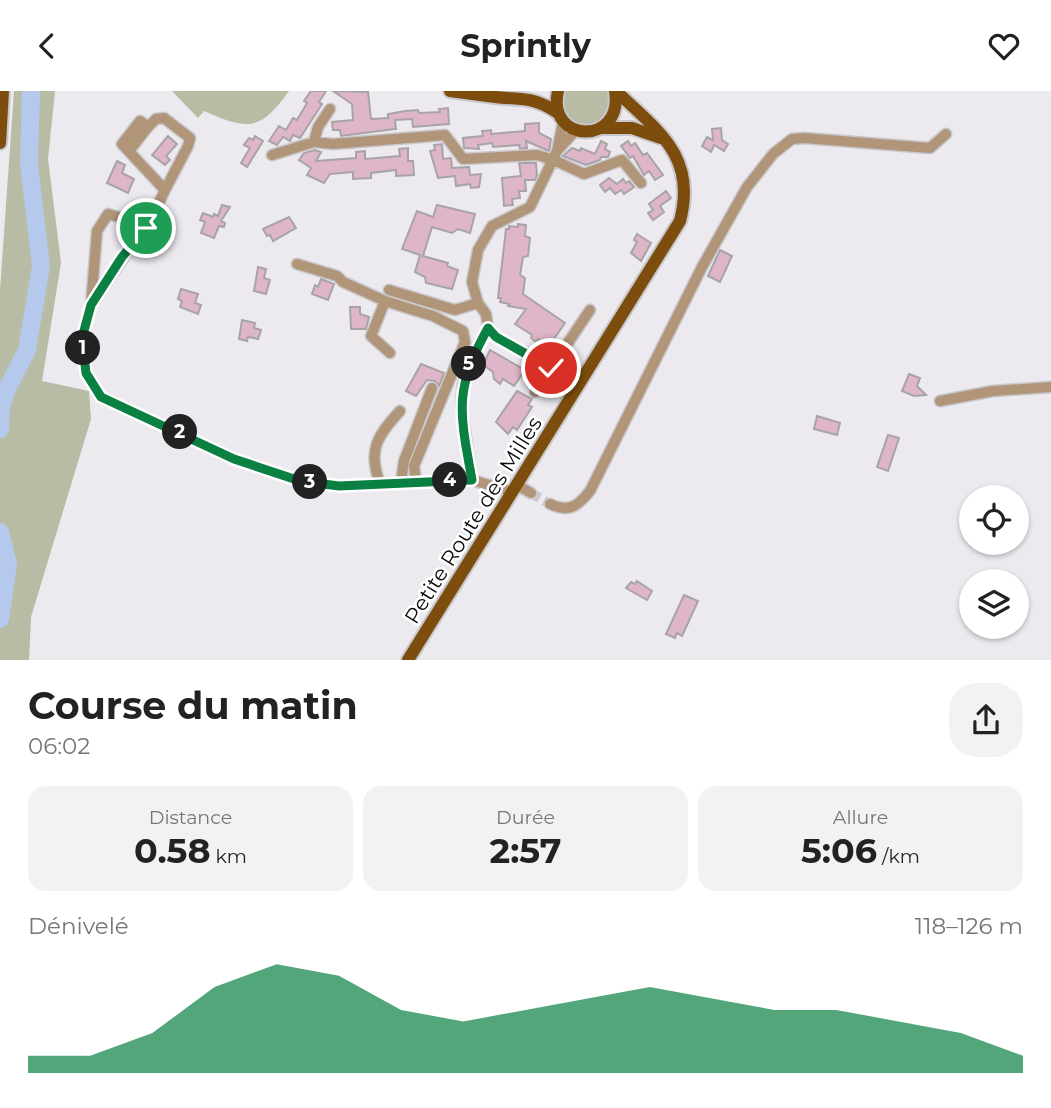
<!DOCTYPE html>
<html lang="fr">
<meta charset="utf-8">
<style>
:root{--surface:#fff;--page:#f2f2f2;--text:#222;--muted:#767676;--accent:#0b8043}
body{margin:0;font-family:Montserrat,sans-serif;background:var(--page);color:var(--text);height:100vh;display:flex;flex-direction:column;font-size:26px;white-space:nowrap}
*{box-sizing:border-box;margin:0}
p{font-size:23px;color:var(--muted)}
.icon{flex:none;width:38px;height:38px;fill:none;stroke:currentColor;stroke-width:2;stroke-linecap:round;stroke-linejoin:round}
.map{position:relative;height:569px;overflow:hidden}
.panel{display:flex;flex-direction:column;background:var(--surface);flex:1}
.panel>*{flex:none}
.fabs{position:absolute;left:959px;top:394px;display:grid;gap:14px}
.fabs a{display:grid;place-items:center;width:70px;height:70px;border-radius:50%;background:var(--surface);box-shadow:0 2px 5px #0004;font-size:35px}
.pin{position:absolute;display:grid;place-items:center;width:60px;height:60px;color:#fff;margin:-30px;border:4px solid #fff;border-radius:50%;box-shadow:0 2px 7px #0007}
.km{position:absolute;width:35px;height:35px;margin:-18px;border-radius:50%;background:#222;color:#fff;font-size:19px;line-height:35px;text-align:center}
.round{display:grid;place-items:center;flex:none;width:74px;height:74px;border-radius:28px;background:var(--page)}
.head{display:flex;align-items:center;justify-content:space-between;height:119px;padding:0 28px}
h1{font-size:38px;font-weight:700;line-height:52px}
.stats{display:grid;grid-template-columns:repeat(3,1fr);gap:10px;height:119px;padding:7px 28px}
.stats div{display:grid;align-content:center;border-radius:18px;background:var(--page);text-align:center}
.stats b{font-size:35px;font-weight:700}
.stats small{font-size:19px;font-weight:400}
.stats p{font-size:19px}
.chart{height:196px;padding:14px 28px}
.chart p{display:flex;justify-content:space-between}
.chart svg{width:100%;height:126px;margin-top:7px;fill:var(--accent);opacity:.7}
header{display:flex;justify-content:space-between;align-items:center;height:91px;padding:0 28px;background:var(--surface);font-size:32px;font-weight:700}
.map>svg:first-child{display:block}
.green{fill:#b8bca4}
.lines{fill:none;stroke-linecap:round;stroke-linejoin:round}
.river{stroke:#b5c9ec;stroke-width:18}
.building{fill:#deb5c9;stroke:#a8a3a6;stroke-width:2}
.minor-tunnel{stroke:#cbc9cd;stroke-width:10;stroke-dasharray:10 5;stroke-linecap:butt}
.minor-casing{stroke:#c8c7cb;stroke-width:13}
.major-casing{stroke:#c8c7cb;stroke-width:16}
.minor{stroke:#b19579;stroke-width:10}
.major{stroke:#7d4d0d;stroke-width:12}
.route-casing{stroke:#fff;stroke-width:14}
.route{stroke:#0b8043;stroke-width:9}
.labels{text-anchor:middle;dominant-baseline:central;stroke-width:5;stroke-linejoin:round;paint-order:stroke}
.street-label{font-size:21px;fill:#0d0d0e;stroke:#fff}
</style>
<header><svg class="icon" aria-label="back" viewBox="0 0 24 24"><path d="M15 5l-7 7 7 7"/></svg>Sprintly<svg class="icon" aria-label="heart" viewBox="0 0 24 24"><path d="M12 20l-8-8c-3-5 5-10 8-4 3-6 11-1 8 4z"/></svg></header>
<div class="map">
<svg width="1051" height="569" viewBox="0 0 1051 569">
<rect width="100%" height="100%" fill="#eceaef"/>
<path class="green" d="M14,0H55L48,68L61,172L42,290L89,300L91,328L31,526L29,569H0V199Z
M172,0H289C260,41 247,39 204,20L198,27Z
M565,0H607C624,46 548,44 565,0Z"/>
<g class="lines">
<path class="river" d="M0,338L1,316L7,298L27,259L41,175L29,73L31,0
M0,441L8,473L0,528"/>
</g>
<path class="building" d="M311,0H326L319,11L322,13L300,47L293,44L290,50L283,46L277,54L269,50L279,35L286,39L293,27L297,29L307,12L304,10Z
M333,0L368,1L371,28L388,27V23L405,20L418,19L419,22L440,21L439,18L448,17L449,33L413,36L412,28L395,29L396,38L341,45L340,39H333L332,31L353,29L352,13Z
M539,32V42L551,48L549,60L526,50L527,57L520,58L519,54L493,56L492,52L478,54L479,58L464,57L463,47L483,45L482,40L491,39V43L525,40V33Z
M721,37L722,49L728,53L724,60L714,54L711,61L702,55L707,46L713,49L712,38Z
M168,45L177,53L166,65L170,69L165,74L152,64Z
M255,45L263,50L247,76L241,72L250,57L244,54L249,47L253,49Z
M601,50L607,53L605,58L610,61L608,66H601L600,69L586,74L563,65L572,57L580,60L581,57L595,63Z
M628,50L631,55L635,52L643,64L647,62L663,84L655,89L649,80L644,84L633,65L630,67L621,55Z
M442,53L443,68L451,67L452,77L469,76L470,84L481,83L479,96L471,97L470,93L456,95L455,85L438,87L430,60L435,59L434,54Z
M408,57V70H413L414,84L396,85V79L371,82V87L353,88V81L330,83L324,92L307,84L311,77L299,69L304,62L315,59L321,61L316,70L356,67V61L365,60V68L400,65L399,58Z
M117,70L125,74L122,82L134,88L128,102L107,92Z
M519,72H536L537,84L535,89H525L526,100H519L520,107L512,108L513,114L504,115L502,87L521,85Z
M609,87L617,93L623,88L626,92L629,90L634,96L624,103L621,99L615,103L610,97L605,101L600,94Z
M666,100L671,107L660,115L664,121L653,129L648,122L653,119L649,113Z
M222,114L230,116L221,130L225,132L224,136L219,135L214,147L201,142L205,131L200,129L203,122L213,126L214,123L218,125Z
M437,114L475,123L470,142L458,138L452,142L432,136L423,165L448,172L447,175L458,179L452,198L426,192L425,186L415,181L420,164L402,158L417,120L433,126Z
M289,126L296,137L273,150L270,144L267,145L263,138Z
M518,133L526,134L525,145L530,147L528,165L523,166L520,184L525,187L523,203L565,232L549,255L538,248L536,251L531,247L532,244L515,233L526,218L508,215L509,213L500,211L501,207H498L506,138H509V135L518,136Z
M637,143L651,152L641,170L631,162L637,151L634,149Z
M720,159L732,165L720,191L708,185Z
M258,176L266,178L264,187L270,189L266,203L254,200Z
M321,188L334,193L328,209L312,203L315,194L318,196Z
M181,198L198,203L195,212L201,214L198,223L180,216L182,210L178,208Z
M350,216H360V223L369,226L366,238H351Z
M242,229L255,232L254,237L261,239L258,248L248,246L247,250L239,248Z
M490,259L525,279L514,295L503,288L500,293L494,288L493,281L483,274Z
M421,273L444,282L439,295L435,290L427,289L416,305L406,300Z
M909,283L920,287L917,295L926,304L914,305L902,300Z
M517,300L532,308L528,314L532,316L517,339L513,336L508,343L496,331Z
M817,325L840,332L837,344L814,338Z
M888,344L899,347L888,380L877,376Z
M637,490L652,500L647,509L626,497L631,491L635,493Z
M684,504L698,510L682,545L677,542L675,547L666,543Z"/>
<g class="lines">
<path class="minor-tunnel" d="M531,402L550,413"/>
<g class="minor-casing">
<path id="minor" d="M563,31L557,60L576,39
M148,36L156,28L164,27L190,47L188,55L165,99
M314,51L318,36L330,18
M129,60L148,36L140,30L122,53L165,99L147,137L142,140
M272,64L314,51L333,53L445,44L463,68L537,64L554,69L584,83L622,69L641,92
M297,173L337,185L343,191L385,210L433,225L463,240L465,251L414,375L416,390
M389,199L455,219L478,212
M385,210L371,245L390,262
M91,214L97,140L108,123L122,127L142,140L91,214L82,246L86,282L101,306L234,368L300,390L339,395L472,389L513,401
M488,237L496,246L551,277L590,219
M535,301L551,277
M940,310L993,300L1051,296
M472,389L461,313L463,293L473,263L488,237L486,223L478,212L472,191L478,159L492,135L530,116L557,60
M401,391L404,370L432,297
M380,392C367,359 378,344 400,320
M517,394L531,402
M550,413C569,422 578,415 590,400L702,176L747,96L773,63L792,48L804,47L930,57L946,43"/>
</g>
<g class="major-casing">
<path id="major" d="M450,0C465,2 480,4 495,6C522,9 533,5 558,22
M558,0C546,53 624,55 615,0
M601,37H632L661,47
M0,52L3,0
M408,569L680,130C697,65 658,40 616,0"/>
</g>
<use href="#minor" class="minor"/>
<use href="#major" class="major"/>
</g>
<g class="lines">
<g class="route-casing">
<path id="route" d="M146,137L122,166L91,214L82,247L86,282L101,306L234,368L300,390L339,395L472,389C460,322 453,299 488,237L496,246L551,277"/>
</g>
<use href="#route" class="route"/>
</g>
<g class="labels">
<g class="street-label">
<text transform="translate(473 429) rotate(-58)">Petite Route des Milles</text>
</g>
</g>
</svg>
<div class="fabs">
<a><svg class="icon" aria-label="locate" viewBox="0 0 24 24"><circle cx="12" cy="12" r="6"/><path d="M12 2v4M12 18v4M2 12h4M18 12h4"/></svg></a>
<a><svg class="icon" aria-label="layers" viewBox="0 0 24 24"><path d="M12 4l9 5-9 5-9-5zM3 14l9 5 9-5"/></svg></a>
</div>
<div class="pin" style="left:146px;top:137px;background:#1e9e55"><svg class="icon" aria-label="arrive" viewBox="0 0 24 24"><path d="M6 21V4h12l-3 4 3 4H6"/></svg></div>
<div class="pin" style="left:551px;top:277px;background:#d93025"><svg class="icon" aria-label="check" viewBox="0 0 24 24"><path d="M5 12l5 5 9-10"/></svg></div>
<b class="km" style="left:83px;top:257px">1</b>
<b class="km" style="left:180px;top:341px">2</b>
<b class="km" style="left:310px;top:391px">3</b>
<b class="km" style="left:450px;top:389px">4</b>
<b class="km" style="left:469px;top:273px">5</b>
</div>
<section class="panel">
<div class="head"><div><h1>Course du matin</h1><p>06:02</p></div><a class="round"><svg class="icon" aria-label="share" viewBox="0 0 24 24"><path d="M12 15V3M7 8l5-5 5 5M5 13v7h14v-7"/></svg></a></div>
<div class="stats">
<div><p>Distance</p><b>0.58<small> km</small></b></div>
<div><p>Durée</p><b>2:57</b></div>
<div><p>Allure</p><b>5:06<small> /km</small></b></div>
</div>
<div class="chart"><p><span>Dénivelé</span>118–126 m</p>
<svg viewBox="0 0 160 44" preserveAspectRatio="none"><path d="M0 44V38L10 38L20 30L30 14L40 6L50 10L60 22L70 26L80 22L90 18L100 14L110 18L120 22L130 22L140 26L150 30L160 38V44z"/></svg>
</div>
</section>
